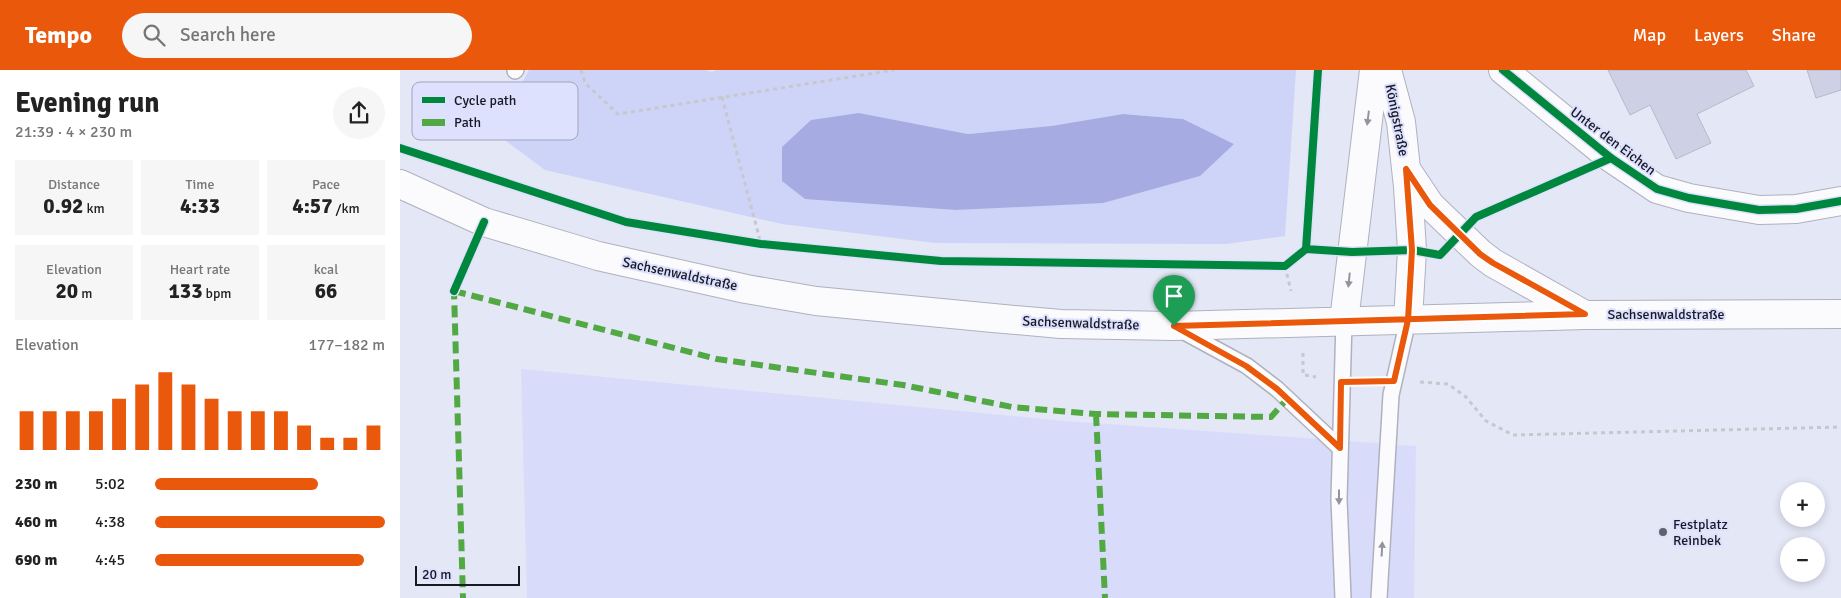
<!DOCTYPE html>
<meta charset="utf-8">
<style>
:root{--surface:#fff;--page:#f6f6f6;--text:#222;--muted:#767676;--accent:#ea580c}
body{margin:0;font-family:Signika,sans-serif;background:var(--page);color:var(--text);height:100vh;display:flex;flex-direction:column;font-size:19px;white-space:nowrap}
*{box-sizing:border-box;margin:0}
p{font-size:16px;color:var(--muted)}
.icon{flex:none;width:28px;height:28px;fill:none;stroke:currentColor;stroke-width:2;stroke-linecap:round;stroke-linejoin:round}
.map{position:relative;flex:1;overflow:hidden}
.side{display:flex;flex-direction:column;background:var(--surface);width:400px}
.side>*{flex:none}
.buttons{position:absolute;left:1380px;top:412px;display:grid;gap:10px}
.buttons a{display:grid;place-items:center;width:45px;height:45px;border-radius:50%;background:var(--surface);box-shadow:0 2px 8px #0003;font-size:25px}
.scale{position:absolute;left:15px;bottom:12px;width:105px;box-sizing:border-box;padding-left:5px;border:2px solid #171925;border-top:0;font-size:14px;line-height:18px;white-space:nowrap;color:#171925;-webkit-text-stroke:4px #dde1fd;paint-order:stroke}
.pin{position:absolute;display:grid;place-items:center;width:42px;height:42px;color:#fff;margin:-51px -21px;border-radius:50% 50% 50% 0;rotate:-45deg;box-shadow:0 0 5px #0007}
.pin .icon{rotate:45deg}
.round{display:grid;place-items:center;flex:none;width:52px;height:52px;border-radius:26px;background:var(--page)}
.overview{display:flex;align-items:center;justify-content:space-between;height:85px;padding:0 15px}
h1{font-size:28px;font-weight:700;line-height:38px}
.stats{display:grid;grid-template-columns:repeat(3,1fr);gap:8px;height:85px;padding:5px 15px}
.stats div{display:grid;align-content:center;border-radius:0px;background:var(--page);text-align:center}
.stats b{font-size:21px;font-weight:700}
.stats small{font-size:14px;font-weight:400}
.stats p{font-size:14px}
.chart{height:140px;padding:10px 15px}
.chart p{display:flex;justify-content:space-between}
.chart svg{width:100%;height:90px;margin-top:5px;stroke:var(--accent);stroke-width:6}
ul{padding:0 15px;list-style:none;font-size:16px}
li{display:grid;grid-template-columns:80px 60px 1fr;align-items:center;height:38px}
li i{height:12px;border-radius:6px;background:var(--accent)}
header{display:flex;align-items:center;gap:30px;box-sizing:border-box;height:70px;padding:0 25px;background:var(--accent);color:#fff}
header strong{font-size:24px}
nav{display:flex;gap:28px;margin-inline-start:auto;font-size:18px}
.search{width:350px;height:45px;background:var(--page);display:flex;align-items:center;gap:12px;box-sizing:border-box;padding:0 18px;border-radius:28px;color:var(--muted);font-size:19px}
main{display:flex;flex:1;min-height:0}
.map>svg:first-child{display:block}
.built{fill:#d8dcfa}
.green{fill:#ced3f8;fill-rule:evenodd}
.water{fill:#a6ace1}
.building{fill:#ced1e5;stroke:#b7b9c6}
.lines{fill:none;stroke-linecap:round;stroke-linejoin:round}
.lane-casing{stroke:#afb1be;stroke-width:18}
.street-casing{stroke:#afb1be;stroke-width:30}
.secondary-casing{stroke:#afb1be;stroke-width:30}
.path{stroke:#c7c8cd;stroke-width:3;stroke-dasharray:4 4;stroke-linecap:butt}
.lane{stroke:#fbfbfe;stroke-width:15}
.street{stroke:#fbfbfe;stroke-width:28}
.secondary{stroke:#fbfbfe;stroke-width:28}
.quiet{stroke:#52a944;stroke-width:6;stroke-dasharray:12 6;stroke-linecap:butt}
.cycleway-casing{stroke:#dde1fd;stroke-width:11}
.cycleway{stroke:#00873e;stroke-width:8}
.oneway{fill:#94959c}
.route-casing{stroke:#fff;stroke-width:10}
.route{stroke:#ea580c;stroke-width:6}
.poi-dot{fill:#5f616e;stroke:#dde1fd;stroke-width:2}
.labels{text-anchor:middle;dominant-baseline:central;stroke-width:4;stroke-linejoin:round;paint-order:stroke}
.street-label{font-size:14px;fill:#171925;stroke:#dde1fd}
.poi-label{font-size:14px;fill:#171925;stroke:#dde1fd;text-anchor:start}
.key{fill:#dde1fd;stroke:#a2a5bc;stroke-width:1}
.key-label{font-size:14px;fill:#171925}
</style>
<header>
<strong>Tempo</strong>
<div class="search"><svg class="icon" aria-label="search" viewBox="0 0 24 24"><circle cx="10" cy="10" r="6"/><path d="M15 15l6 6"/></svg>Search here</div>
<nav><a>Map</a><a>Layers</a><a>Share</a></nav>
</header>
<main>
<section class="side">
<div class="overview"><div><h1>Evening run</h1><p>21:39 · 4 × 230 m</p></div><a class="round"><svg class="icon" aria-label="share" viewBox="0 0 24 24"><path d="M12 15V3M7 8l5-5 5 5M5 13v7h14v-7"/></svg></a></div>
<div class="stats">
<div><p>Distance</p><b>0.92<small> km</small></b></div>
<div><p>Time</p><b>4:33</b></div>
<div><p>Pace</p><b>4:57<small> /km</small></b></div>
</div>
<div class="stats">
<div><p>Elevation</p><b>20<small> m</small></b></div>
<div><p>Heart rate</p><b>133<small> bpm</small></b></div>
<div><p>kcal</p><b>66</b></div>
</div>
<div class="chart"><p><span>Elevation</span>177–182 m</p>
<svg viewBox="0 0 160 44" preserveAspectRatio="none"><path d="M5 44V25M15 44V25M25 44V25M35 44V25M45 44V19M55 44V12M65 44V6M75 44V12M85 44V19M95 44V25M105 44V25M115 44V25M125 44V32M135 44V38M145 44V38M155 44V32"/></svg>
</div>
<ul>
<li><b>230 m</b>5:02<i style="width:71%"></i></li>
<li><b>460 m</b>4:38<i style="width:100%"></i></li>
<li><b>690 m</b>4:45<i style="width:91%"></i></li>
</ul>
</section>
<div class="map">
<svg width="1441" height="528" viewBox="0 0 1441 528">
<rect width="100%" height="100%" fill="#e4e7f6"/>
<path class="built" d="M121,299L665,351L1016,376L1014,528H127Z"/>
<path class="green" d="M129,0H305L312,2L316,0H896L885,166L826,174L535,173L382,154L145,100L95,63ZM459,43L568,64L651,56L723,44L783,49L834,74L382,77Z"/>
<path class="water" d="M459,43L568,64L651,56L723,44L783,49L834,74L800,106L703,133L556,140L405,129L382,111V77L411,50Z"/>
<path class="building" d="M1208,0H1346L1354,16L1297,44L1311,73L1276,89L1250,35L1230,45Z
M1407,0H1441V20L1416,28Z"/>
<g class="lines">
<g class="lane-casing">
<path id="lane" d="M115,1L116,0
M779,259L847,296L877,319L940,378
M943,528L939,429L944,251
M979,528L991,325L1008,250"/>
</g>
<g class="street-casing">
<path id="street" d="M1103,0L1211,88L1257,119L1289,128L1359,140L1396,139L1441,131"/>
</g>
<g class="secondary-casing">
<path id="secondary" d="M987,0L1001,52L1008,117L1012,180L1008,250
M1008,102L1030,135L1081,184L1093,193L1185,245
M0,114L84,152L198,186L346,219L416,231L593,248L661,254L773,256L1185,245L1441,244
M944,251L974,0"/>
</g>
<path class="path" d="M181,0L185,13L218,44L494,0
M322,27L361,174
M885,196L891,221
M903,283V307
M905,305L916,307
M1020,312L1048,314L1066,327L1086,351L1113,365L1441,357"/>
<use href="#lane" class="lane"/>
<use href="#street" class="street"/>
<use href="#secondary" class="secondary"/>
<path class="quiet" d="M56,218L54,221L63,528
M54,221L317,289L503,315L612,337L696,344L871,347L887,329
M696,344L705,528"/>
<g class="cycleway-casing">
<path id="cycleway" d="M1103,0L1211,88L1257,119L1289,128L1359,140L1396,139L1441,131
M0,78L226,152L361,174L541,191L885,196L906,179L952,182L1012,180L1040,185L1076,147L1211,88
M906,179L918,0
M54,221L84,152"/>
</g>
<use href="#cycleway" class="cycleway"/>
</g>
<defs><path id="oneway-solid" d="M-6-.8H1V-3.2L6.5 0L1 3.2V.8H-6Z" transform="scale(1.25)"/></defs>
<g class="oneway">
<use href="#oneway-solid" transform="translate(968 48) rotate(97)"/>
<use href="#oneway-solid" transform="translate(949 210) rotate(96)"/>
<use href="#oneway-solid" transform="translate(939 427) rotate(90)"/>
<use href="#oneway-solid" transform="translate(982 479) rotate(-87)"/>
</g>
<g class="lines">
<g class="route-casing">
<path id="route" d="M774,256C911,252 1048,248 1185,244L1093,193L1080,184L1030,135L1006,99L1012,180L1008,250L994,311L941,312L940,378L877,319L846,296L774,256"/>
</g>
<use href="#route" class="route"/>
</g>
<circle class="poi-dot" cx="1263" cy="462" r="5"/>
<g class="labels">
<g class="street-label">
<text transform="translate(997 50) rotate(79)">Königstraße</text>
<text transform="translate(1213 71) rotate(37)">Unter den Eichen</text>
<text transform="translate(280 204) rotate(12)">Sachsenwaldstraße</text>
<text x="1266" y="244">Sachsenwaldstraße</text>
<text transform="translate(681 253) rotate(2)">Sachsenwaldstraße</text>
</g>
<g class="poi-label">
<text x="1273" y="454">Festplatz<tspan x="1273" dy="16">Reinbek</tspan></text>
</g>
</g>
<rect x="12" y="12" width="166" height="58" rx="8" class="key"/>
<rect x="22" y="27" width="23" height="6" fill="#00873e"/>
<rect x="22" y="49" width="23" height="7" fill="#52a944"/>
<g class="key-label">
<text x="54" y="35">Cycle path</text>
<text x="54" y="57">Path</text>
</g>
</svg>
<div class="buttons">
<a>+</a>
<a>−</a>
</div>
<div class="scale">20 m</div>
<div class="pin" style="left:774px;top:256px;background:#1e9e55"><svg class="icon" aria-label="arrive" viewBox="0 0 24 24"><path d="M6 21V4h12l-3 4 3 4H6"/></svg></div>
</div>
</main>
